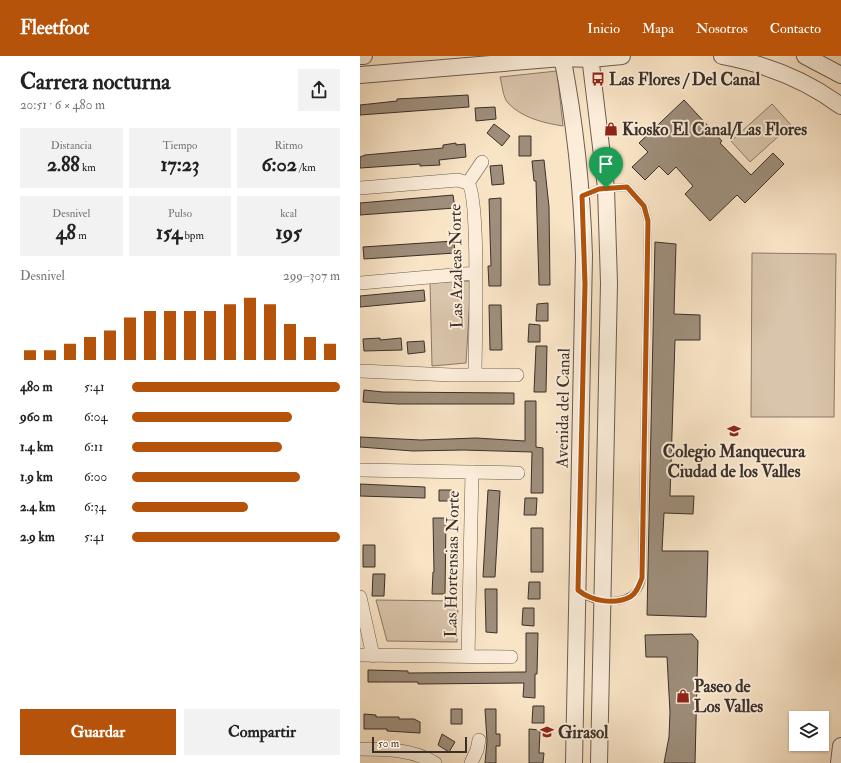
<!DOCTYPE html>
<html lang="es">
<meta charset="utf-8">
<style>
:root{--surface:#fff;--page:#f2f2f2;--text:#222;--muted:#767676;--accent:#b45309}
body{margin:0;font-family:"IM FELL Double Pica",serif;background:var(--page);color:var(--text);height:100vh;display:flex;flex-direction:column;font-size:15px;white-space:nowrap}
*{box-sizing:border-box;margin:0}
p{font-size:13px;color:var(--muted)}
.icon{flex:none;width:22px;height:22px;fill:none;stroke:currentColor;stroke-width:2;stroke-linecap:round;stroke-linejoin:round}
.map{position:relative;flex:1;overflow:hidden}
.details{display:flex;flex-direction:column;background:var(--surface);width:360px}
.details>*{flex:none}
.controls{position:absolute;left:429px;top:655px;display:grid;gap:8px}
.controls a{display:grid;place-items:center;width:40px;height:40px;border-radius:0px;background:var(--surface);box-shadow:0 1px 3px #0004;font-size:20px}
.scale{position:absolute;left:12px;bottom:10px;width:95px;box-sizing:border-box;padding-left:4px;border:2px solid #3b3029;border-top:0;font-size:11px;line-height:14px;white-space:nowrap;color:#3b3029;-webkit-text-stroke:3px #fbedda;paint-order:stroke}
.pin{position:absolute;display:grid;place-items:center;width:34px;height:34px;color:#fff;margin:-41px -17px;border-radius:50% 50% 50% 0;rotate:-45deg;box-shadow:0 0 4px #0007}
.pin .icon{rotate:45deg}
.round{display:grid;place-items:center;flex:none;width:42px;height:42px;border-radius:0px;background:var(--page)}
.overview{display:flex;align-items:center;justify-content:space-between;height:68px;padding:0 20px}
h1{font-size:22px;font-weight:700;line-height:30px}
.stats{display:grid;grid-template-columns:repeat(3,1fr);gap:6px;height:68px;padding:4px 20px}
.stats div{display:grid;align-content:center;border-radius:0px;background:var(--page);text-align:center}
.stats b{font-size:20px;font-weight:700}
.stats small{font-size:11px;font-weight:400}
.stats p{font-size:11px}
.chart{height:112px;padding:8px 20px}
.chart p{display:flex;justify-content:space-between}
.chart svg{width:100%;height:72px;margin-top:4px;stroke:var(--accent);stroke-width:6}
.cta{display:flex;gap:8px;margin-top:auto;padding:8px 20px}
.cta a{flex:1;height:46px;border-radius:0px;background:var(--accent);color:#fff;font-size:16px;font-weight:700;line-height:46px;text-align:center}
.cta a+a{background:var(--page);color:var(--text)}
ul{padding:0 20px;list-style:none;font-size:13px}
li{display:grid;grid-template-columns:64px 48px 1fr;align-items:center;height:30px}
li i{height:10px;border-radius:5px;background:var(--accent)}
header{display:flex;align-items:center;gap:24px;box-sizing:border-box;height:56px;padding:0 20px;background:var(--accent);color:#fff}
header strong{font-size:19px}
nav{display:flex;gap:22px;margin-inline-start:auto;font-size:14px}
main{display:flex;flex:1;min-height:0}
.map>svg:first-child{display:block}
.green{fill:#d9c5ab;stroke:#8a7a6a}
.building{fill:#9e8e7b;stroke:#3b3029}
.lines{fill:none;stroke-linecap:round;stroke-linejoin:round}
.service-casing{stroke:#6a5d50;stroke-width:8}
.minor-casing{stroke:#6a5d50;stroke-width:14}
.tertiary-casing{stroke:#6a5d50;stroke-width:18}
.service{stroke:#fbedda;stroke-width:6}
.minor{stroke:#fbedda;stroke-width:13}
.tertiary{stroke:#fbedda;stroke-width:16}
.route-casing{stroke:#fff;stroke-width:8}
.route{stroke:#b45309;stroke-width:5}
.labels{text-anchor:middle;dominant-baseline:central;stroke-width:4;stroke-linejoin:round;paint-order:stroke}
.poi-label{font-size:17px;font-weight:bold;fill:#3b3029;stroke:#fbedda;text-anchor:start}
.street-label{font-size:17px;fill:#3b3029;stroke:#fbedda}
</style>
<header>
<strong>Fleetfoot</strong>
<nav><a>Inicio</a><a>Mapa</a><a>Nosotros</a><a>Contacto</a></nav>
</header>
<main>
<section class="details">
<div class="overview"><div><h1>Carrera nocturna</h1><p>20:51 · 6 × 480 m</p></div><a class="round"><svg class="icon" aria-label="share" viewBox="0 0 24 24"><path d="M12 15V3M7 8l5-5 5 5M5 13v7h14v-7"/></svg></a></div>
<div class="stats">
<div><p>Distancia</p><b>2.88<small> km</small></b></div>
<div><p>Tiempo</p><b>17:23</b></div>
<div><p>Ritmo</p><b>6:02<small> /km</small></b></div>
</div>
<div class="stats">
<div><p>Desnivel</p><b>48<small> m</small></b></div>
<div><p>Pulso</p><b>154<small> bpm</small></b></div>
<div><p>kcal</p><b>195</b></div>
</div>
<div class="chart"><p><span>Desnivel</span>299–307 m</p>
<svg viewBox="0 0 160 44" preserveAspectRatio="none"><path d="M5 44V38M15 44V38M25 44V34M35 44V30M45 44V26M55 44V18M65 44V14M75 44V14M85 44V14M95 44V14M105 44V10M115 44V6M125 44V10M135 44V22M145 44V30M155 44V34"/></svg>
</div>
<ul>
<li><b>480 m</b>5:41<i style="width:100%"></i></li>
<li><b>960 m</b>6:04<i style="width:77%"></i></li>
<li><b>1.4 km</b>6:11<i style="width:72%"></i></li>
<li><b>1.9 km</b>6:00<i style="width:81%"></i></li>
<li><b>2.4 km</b>6:34<i style="width:56%"></i></li>
<li><b>2.9 km</b>5:41<i style="width:100%"></i></li>
</ul>
<div class="cta"><a>Guardar</a><a>Compartir</a></div>
</section>
<div class="map">
<svg width="481" height="707" viewBox="0 0 481 707">
<rect width="100%" height="100%" fill="#f9e4c6"/>
<filter id="stains"><feTurbulence type="fractalNoise" baseFrequency=".005" numOctaves="4"/><feColorMatrix values="0 0 0 0 .2 0 0 0 0 .09 0 0 0 0 .02 0 0 0 .5 -.17"/></filter>
<radialGradient id="worn" r=".72"><stop offset=".6" stop-color="#630" stop-opacity="0"/><stop offset="1" stop-color="#630" stop-opacity=".3"/></radialGradient>
<path class="green" d="M197,15L203,70C184,67 162,62 148,47C143,42 142,28 140,21Z
M412,48L431,69L390,106L371,85Z
M392,197L476,198L474,361H391Z
M111,225L106,307L72,310L70,226Z
M16,544L98,545L97,586L27,585Z"/>
<path class="building" d="M108,39L109,51L0,59V49L37,45V43Z
M324,44L362,85L360,87L391,119L413,97L424,108L385,147L377,139L350,165L325,138L333,130L316,111L308,119L299,110L285,124L272,111L288,96L279,87Z
M135,51L136,63L116,65L115,52Z
M134,68L150,80L142,90L127,77Z
M159,80H171V100H159Z
M96,87V89L105,88L106,101L79,104L80,109L60,110V108L0,112V101L5,99L83,92V89Z
M184,104L189,151L190,229H179L176,125H174L172,105Z
M142,109L144,128L132,129L130,110Z
M93,139L95,152L0,159V147Z
M141,142V230H129L128,210H131L129,143Z
M94,185L95,197L4,203L3,191Z
M295,186L316,188L314,258L340,259V284H315L310,440H334L333,458L304,457L302,495H348L346,561L287,559Z
M64,234L65,245L0,251V240Z
M188,247V265H176L177,248Z
M129,249H141L142,294H130Z
M169,268L180,269V286H168Z
M20,282V284L41,282L42,294L4,295L3,283Z
M64,285L65,296L48,298L47,286Z
M176,290H187L186,336H174Z
M4,334L23,336L154,337V348H38L3,346Z
M165,345H176V391L183,392V437H171L172,396L103,394L53,395L0,391V381L61,384L116,382L165,385Z
M0,428L65,431V442L0,440Z
M79,434H94V445H79Z
M128,434L140,435L135,521H123Z
M165,442H177L176,459H164Z
M73,462H86L85,538H72L73,516H74Z
M171,472H183V516H171Z
M3,489H15V511H3Z
M13,518H25L24,540H12Z
M169,526H180V543H168Z
M125,533H137V577L126,576Z
M163,552H174V570L162,569Z
M166,577H178L177,618H175V642L163,641L164,627L58,628V626H8V614L48,615V617L166,616Z
M332,578L338,585L335,707H304L309,681L310,656L307,601H286L285,579Z
M173,650H184V667H172Z
M91,653H102V668H91Z
M125,653H136V678H140V690H136V707H125L127,685Z
M4,658L16,659V661H39V663H54L60,666V677L27,675V673H4Z
M169,673L180,674L179,697H184L183,707H169Z
M82,678L95,686L89,696L78,689Z"/>
<g class="lines">
<g class="service-casing">
<path id="service" d="M220,536C234,547 265,550 277,534C280,531 281,526 282,522L288,165L284,150L267,131L239,133L222,140"/>
</g>
<g class="minor-casing">
<path id="minor" d="M108,127C120,141 115,291 115,319
M108,127L122,106
M0,132L98,124L108,127
M0,227L116,217
M0,315L92,319H157
M0,414L158,417
M0,541L13,600
M0,599L151,601
M108,601L112,416
M0,693C27,693 51,693 75,707
M111,707L117,694L119,684"/>
</g>
<g class="tertiary-casing">
<path id="tertiary" d="M0,0H4
M202,0C215,66 222,132 224,200L214,707
M230,0L246,132L249,227L239,707
M362,0C405,8 446,24 481,50
M445,0L481,19
M0,19L202,2L231,3L262,0
M479,707L481,690"/>
</g>
<use href="#service" class="service"/>
<use href="#minor" class="minor"/>
<use href="#tertiary" class="tertiary"/>
</g>
<g class="lines">
<g class="route-casing">
<path id="route" d="M267,131L284,150L288,165L282,522C279,529 277,537 270,541C254,549 231,545 218,534L225,228L222,140L239,133Z"/>
</g>
<use href="#route" class="route"/>
</g>
<defs>
<g id="bus-bare" transform="scale(1.08)"><path d="M-5-6H5V4H4V6H2V4H-2V6H-4V4H-5ZM-3.5-4V0h7V-4ZM-3.5 1.2v1.5H-2V1.2ZM2 1.2v1.5H3.5V1.2Z" fill="#8f2418" stroke="#fbedda" stroke-width="2.5" paint-order="stroke"/></g>
<g id="shop-bare" transform="scale(1.08)"><path d="M-5-2.5h2.3a2.7 3.5 0 0 1 5.4 0H5L5.5 6h-11ZM-1.5-2.5h3a1.5 2.3 0 0 0-3 0Z" fill="#8f2418" stroke="#fbedda" stroke-width="2.5" paint-order="stroke"/></g>
<g id="school-bare" transform="scale(1.08)"><path d="M0-5L7-2L0 1L-7-2ZM-4 1L0 2.5L4 1V4Q0 6-4 4Z" fill="#8f2418" stroke="#fbedda" stroke-width="2.5" paint-order="stroke"/></g>
</defs>
<g fill-rule="evenodd">
<use href="#bus-bare" x="238" y="23"/>
<use href="#shop-bare" x="251" y="73"/>
<use href="#school-bare" x="374" y="375"/>
<use href="#shop-bare" x="323" y="640"/>
<use href="#school-bare" x="187" y="676"/>
</g>
<g class="labels">
<g class="poi-label">
<text x="249" y="23">Las Flores / Del Canal</text>
<text x="262" y="73">Kiosko El Canal/Las Flores</text>
<text x="374" y="395" text-anchor="middle">Colegio Manquecura<tspan x="374" dy="20">Ciudad de los Valles</tspan></text>
<text x="334" y="630">Paseo de<tspan x="334" dy="20">Los Valles</tspan></text>
<text x="198" y="676">Girasol</text>
</g>
<g class="street-label">
<text transform="translate(96 210) rotate(-91)">Las Azaleas Norte</text>
<text transform="translate(203 352) rotate(-89)">Avenida del Canal</text>
<text transform="translate(92 508) rotate(-89)">Las Hortensias Norte</text>
</g>
</g>
<rect width="100%" height="100%" filter="url(#stains)"/>
<rect width="100%" height="100%" fill="url(#worn)"/>
</svg>
<div class="controls">
<a><svg class="icon" aria-label="layers" viewBox="0 0 24 24"><path d="M12 4l9 5-9 5-9-5zM3 14l9 5 9-5"/></svg></a>
</div>
<div class="scale">50 m</div>
<div class="pin" style="left:246px;top:132px;background:#1e9e55"><svg class="icon" aria-label="arrive" viewBox="0 0 24 24"><path d="M6 21V4h12l-3 4 3 4H6"/></svg></div>
</div>
</main>
